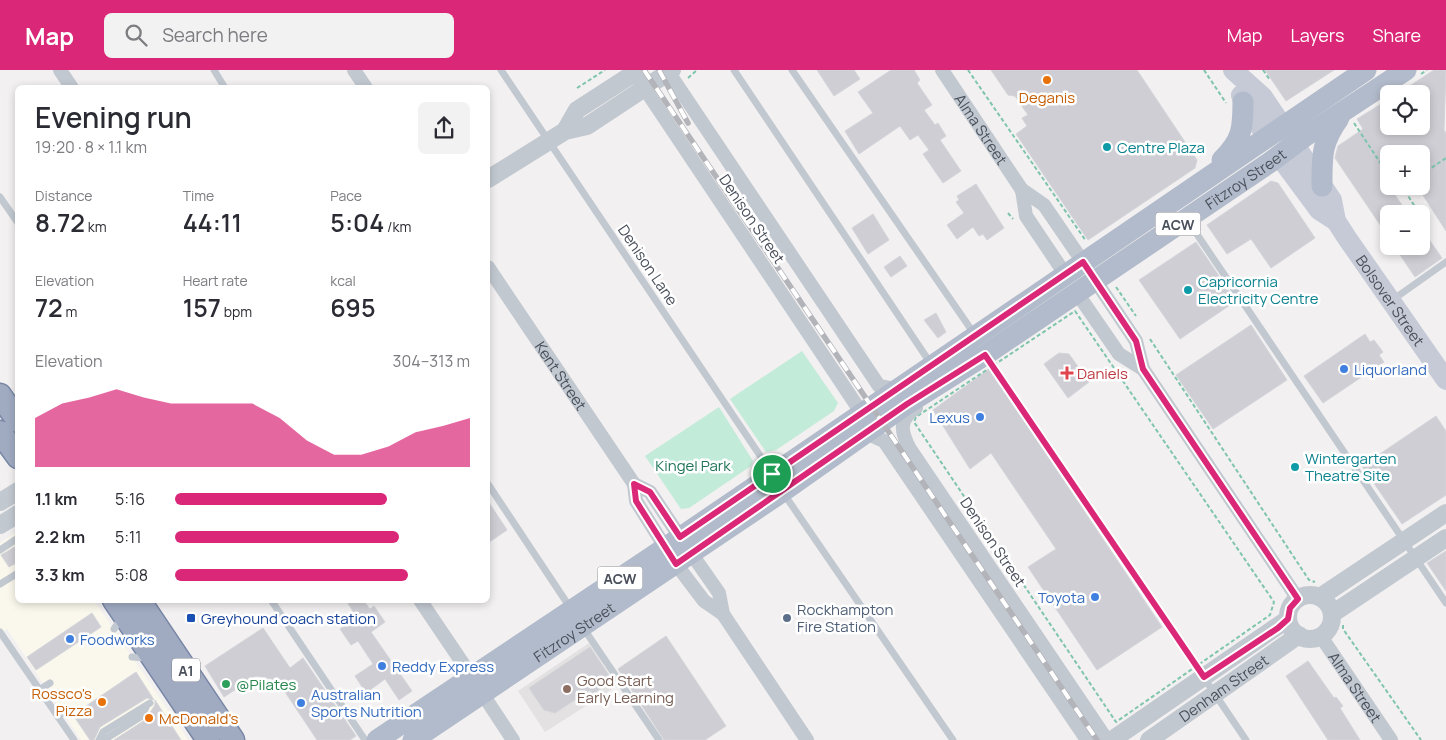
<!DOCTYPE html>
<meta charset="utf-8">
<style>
:root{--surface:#fff;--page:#f2f2f3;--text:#2b2b33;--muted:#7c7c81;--accent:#db2777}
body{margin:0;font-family:Manrope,sans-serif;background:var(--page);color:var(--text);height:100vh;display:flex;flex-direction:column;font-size:19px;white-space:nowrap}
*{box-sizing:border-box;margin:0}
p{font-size:16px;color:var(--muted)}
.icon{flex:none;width:28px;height:28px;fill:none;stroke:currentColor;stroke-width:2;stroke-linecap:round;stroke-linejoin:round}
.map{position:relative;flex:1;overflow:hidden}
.side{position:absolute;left:15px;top:15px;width:475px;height:518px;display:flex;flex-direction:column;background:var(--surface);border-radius:8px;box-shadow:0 2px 8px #0003}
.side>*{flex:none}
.tools{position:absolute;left:1380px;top:15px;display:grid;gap:10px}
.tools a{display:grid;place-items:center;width:50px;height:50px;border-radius:8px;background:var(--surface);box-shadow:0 2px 8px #0003;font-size:25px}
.pin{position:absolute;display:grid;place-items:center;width:42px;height:42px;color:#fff;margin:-21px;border:2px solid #fff;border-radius:50%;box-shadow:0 1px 5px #0007}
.round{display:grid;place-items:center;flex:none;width:52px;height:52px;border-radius:8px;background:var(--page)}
.overview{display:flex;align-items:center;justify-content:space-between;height:85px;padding:0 20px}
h1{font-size:28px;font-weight:600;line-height:38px}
.metrics{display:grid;grid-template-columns:repeat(3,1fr);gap:8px;height:85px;padding:5px 20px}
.metrics div{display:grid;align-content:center}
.metrics b{font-size:25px;font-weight:600}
.metrics small{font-size:14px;font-weight:400}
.metrics p{font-size:14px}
.chart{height:140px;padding:10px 20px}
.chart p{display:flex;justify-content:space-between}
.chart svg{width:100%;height:90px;margin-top:5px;fill:var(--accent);opacity:.7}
ul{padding:0 20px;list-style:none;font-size:16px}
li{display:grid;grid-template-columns:80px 60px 1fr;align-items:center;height:38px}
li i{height:12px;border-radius:6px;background:var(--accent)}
header{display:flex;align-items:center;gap:30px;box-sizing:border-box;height:70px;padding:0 25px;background:var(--accent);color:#fff}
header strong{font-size:24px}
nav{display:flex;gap:28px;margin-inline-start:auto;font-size:18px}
.search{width:350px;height:45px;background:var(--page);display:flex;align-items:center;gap:12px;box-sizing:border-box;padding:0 18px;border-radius:8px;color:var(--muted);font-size:19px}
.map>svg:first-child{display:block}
.commercial{fill:#faf8ec}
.education{fill:#e3e1e1}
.green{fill:#c3ebd9}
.building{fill:#ceced4;stroke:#d4d5da}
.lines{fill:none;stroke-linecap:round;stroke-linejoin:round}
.trunk-casing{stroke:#7886a5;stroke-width:25}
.path{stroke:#7fc5ad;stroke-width:2;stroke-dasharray:4 2.5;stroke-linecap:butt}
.service{stroke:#c2c8d0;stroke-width:7}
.minor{stroke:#c2c8d0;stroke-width:14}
.tertiary{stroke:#c2c8d0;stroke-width:18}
.secondary{stroke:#c5cad6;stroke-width:20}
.primary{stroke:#b2bbcb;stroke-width:21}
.trunk{stroke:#a0abc2;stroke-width:22}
.rail-casing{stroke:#b3b4b9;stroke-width:5.5}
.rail{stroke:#fff;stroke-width:4;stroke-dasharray:11;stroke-linecap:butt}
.route-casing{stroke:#fff;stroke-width:10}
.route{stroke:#db2777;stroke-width:6}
.food-dot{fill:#e8710a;stroke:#fff;stroke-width:2}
.culture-dot{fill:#0f9aa8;stroke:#fff;stroke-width:2}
.shop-dot{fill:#3f7fe0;stroke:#fff;stroke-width:2}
.health-dot{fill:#e0444e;stroke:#fff;stroke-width:2}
.transit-dot{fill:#1a4fb4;stroke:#fff;stroke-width:2}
.service-dot{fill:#5c6f8a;stroke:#fff;stroke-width:2}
.leisure-dot{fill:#2e9e5b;stroke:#fff;stroke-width:2}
.education-dot{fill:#8d6e63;stroke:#fff;stroke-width:2}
.labels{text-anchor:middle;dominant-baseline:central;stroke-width:5;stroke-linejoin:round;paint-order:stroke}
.shield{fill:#fff;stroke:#80848c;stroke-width:1}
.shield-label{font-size:14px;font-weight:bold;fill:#4a505b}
.food-label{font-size:15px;fill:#c56008;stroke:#fff}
.street-label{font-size:15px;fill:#4a505b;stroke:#fff}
.culture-label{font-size:15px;fill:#0d838f;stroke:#fff;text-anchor:start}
.shop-label{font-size:15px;fill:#366cbe;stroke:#fff;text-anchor:start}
.health-label{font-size:15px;fill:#be3a42;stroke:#fff;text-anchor:start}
.park-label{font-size:15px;fill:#217659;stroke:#fff}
.service-label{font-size:15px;fill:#4e5e75;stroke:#fff;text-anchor:start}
.transit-label{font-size:15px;fill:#164399;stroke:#fff;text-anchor:start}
.education-label{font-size:15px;fill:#785e54;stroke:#fff;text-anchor:start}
.leisure-label{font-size:15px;fill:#27864d;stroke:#fff;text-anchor:start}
</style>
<header>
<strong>Map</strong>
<div class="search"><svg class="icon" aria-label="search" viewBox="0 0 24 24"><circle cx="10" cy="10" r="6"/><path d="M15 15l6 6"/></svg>Search here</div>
<nav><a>Map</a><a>Layers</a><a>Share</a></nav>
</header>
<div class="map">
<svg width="1446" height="670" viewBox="0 0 1446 670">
<rect width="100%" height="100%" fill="#f2f0f0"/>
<path class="commercial" d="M17,461L18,530H94L188,670H81L7,559L0,563V473Z"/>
<path class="education" d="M589,573L617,616L545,662L518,621Z"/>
<path class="green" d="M802,281L838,333L834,341L776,380L766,382L730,329Z
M719,337L753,391L751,396L689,438L681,439L645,386Z"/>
<path class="building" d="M817,0H854L860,9L834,26Z
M891,0H914L920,10L917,13L932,35L924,40L935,55L938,53L946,66L940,70L961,101L943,113L923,84L929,80L918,65L910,70L900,56L859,84L845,61L873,43L858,22Z
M991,0H1137L1197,90L1195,98L1088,170L1016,64L1027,56L1022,48L1028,45L1015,26L1008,25Z
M1265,0H1334L1286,31Z
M1434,0H1446L1444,60L1446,63V161L1417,116H1421V84H1389V116L1408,144H1389V168L1335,88L1338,76L1363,59L1357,49L1389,29V56H1421V24H1397Z
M1271,111L1278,113L1315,168L1271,198L1251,169L1227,184L1207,155Z
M976,114L1004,158L987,170L983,164L979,166L973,157L957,169L947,155L964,143L956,132L959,130L957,126Z
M873,144L889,170L868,184L852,158Z
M1421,158L1442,188L1415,207L1394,176H1421Z
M1196,172L1236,231L1180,269L1139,210Z
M900,186L907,196L891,207L884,197Z
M936,243L946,262L938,268L924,250Z
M1251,255L1287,310L1213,359L1176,305Z
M1365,264L1370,272L1374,270L1383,282L1379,285L1384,292L1323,333L1304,306Z
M1059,283L1069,284L1089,312L1068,328L1044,294Z
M989,299L1162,557L1097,600L1028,497L1056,479L991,383L970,399L933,340Z
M1436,346L1446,361V425L1402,454L1362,396Z
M488,431L507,460L488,473Z
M18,475V492L9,497L1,485Z
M1446,481V521L1427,493Z
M346,530H363L370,539L374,536L385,552L371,562L412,621L399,630L385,609L366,623L355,606L373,594L358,571L351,575L340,559L357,548Z
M92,543L101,557L36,600L27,587Z
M263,558L290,598L303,588L356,666L350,670H317L277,610L256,606L224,627L205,596Z
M666,566L726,656L705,670H664L618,599Z
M590,577L612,610L593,624L590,620L555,643L544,640L529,618Z
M1308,591L1334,628L1336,627L1343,636L1340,638L1360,670H1328L1286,606Z
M136,602L154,630L147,628L100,657L94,670H90L73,645Z
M155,630L181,670H114L145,650L155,635Z"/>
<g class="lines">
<g class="trunk-casing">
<path id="trunk" d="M0,325L18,351
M0,362L18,387
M114,530L208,670
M139,530L233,670"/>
</g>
<path class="path" d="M968,0L1086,171
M1204,0L1226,33
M1263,0L1270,10
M1421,4L1427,0
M688,8L697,0
M577,18L605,0
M1354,53L1389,106
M1421,105L1446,88
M1396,116L1399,121L1403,118
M1405,116L1403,118L1419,143
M1008,143L1013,149
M1116,217L1136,246
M1075,241L1274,532L1270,545L1116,652L914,352L916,347Z
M1150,269L1309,510L1315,512
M1343,555V559L1421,670"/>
<path class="service" d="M214,0L225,18
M501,0L771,402
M734,0L931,294
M792,0L975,265
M0,127L18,153
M1188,151L1446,533
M1391,231L1446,192
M987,287L1246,670
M488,414L571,539
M784,424L953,670
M0,480L18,468
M0,514L18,503
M271,530L365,670
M114,559L122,547
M584,559L659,670
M0,562L74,670
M132,587L147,588
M39,620L50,613
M58,647L68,639
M99,670L103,662L150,633
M104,670L142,646L147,635"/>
<g class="minor">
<path d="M60,0L72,18"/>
<path d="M354,0L366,18"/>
<path d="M667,0L879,316L895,319"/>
<path id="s1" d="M942,0L1022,120L1026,146L1065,204"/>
<path d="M639,10L861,342"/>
<path d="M1021,119L1044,135L1083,192"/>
<path id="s2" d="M488,197L634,414L636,431L665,477"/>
<path d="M1095,210L1136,271L1143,299L1298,529"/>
<path d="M1077,223L1119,284L1143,299"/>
<path d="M916,338C898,350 901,362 910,379L1107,670"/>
<path d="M866,363L884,371L1087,670"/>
<path d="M634,414L650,422L680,467"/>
<path d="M691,483L719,523L723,544L807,670"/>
<path d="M676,494L704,531L723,544"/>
<path d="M420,530L472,607"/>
<path id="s3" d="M1322,565L1324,571L1391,670"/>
<path d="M482,623L513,670"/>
</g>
<g class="tertiary">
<path d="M565,61L577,40L639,0"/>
<path d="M488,109L565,61L587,56L672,0"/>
<path d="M0,432L18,421"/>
<path d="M0,455L18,444"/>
<circle cx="1310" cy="547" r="22"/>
<path d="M1320,527L1446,443"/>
<path d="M1332,544L1446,468"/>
<path d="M1112,670L1288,549"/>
<path id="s4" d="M1149,670L1299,565"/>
</g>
<g class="secondary">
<path id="s5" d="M1233,0L1263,27L1332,130L1336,151L1347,168L1446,310"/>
<path d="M1241,25L1243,32L1267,67"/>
<path d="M1279,86L1319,140L1336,151"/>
</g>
<g class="primary">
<path d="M1222,90C1242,70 1243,59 1243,32"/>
<path d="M1322,116C1322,86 1321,73 1339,48"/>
<path d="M377,670L656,484L1366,0"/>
<path id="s6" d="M413,670L782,422L907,334L985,285L1269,93L1304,67L1406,0"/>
</g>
<use href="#trunk" class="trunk"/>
<g class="rail-casing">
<path id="rail" d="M644,0L1097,670
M659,0L688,53"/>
</g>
<use href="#rail" class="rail"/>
</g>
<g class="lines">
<g class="route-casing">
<path id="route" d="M1083,192L1136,271L1143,299L1298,529L1290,538L1288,549L1278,558L1204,607L985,285L907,334L676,494L636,431L634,414L650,422L680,467Z"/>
</g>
<use href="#route" class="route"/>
</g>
<g class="food-dot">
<circle cx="1047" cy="10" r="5"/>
<circle cx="102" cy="632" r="5"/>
<circle cx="149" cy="648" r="5"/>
</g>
<g class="culture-dot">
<circle cx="1107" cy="77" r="5"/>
<circle cx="1188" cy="220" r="5"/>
<circle cx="1295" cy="397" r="5"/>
</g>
<g class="shop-dot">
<circle cx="1344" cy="299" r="5"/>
<circle cx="980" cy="347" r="5"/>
<circle cx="1095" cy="527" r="5"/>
<circle cx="70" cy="569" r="5"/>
<circle cx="382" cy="596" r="5"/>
<circle cx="301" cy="633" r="5"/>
</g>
<path class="health-dot" d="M1064.5 295.5h5v5h5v5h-5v5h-5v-5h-5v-5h5z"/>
<rect class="transit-dot" x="186" y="543" width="10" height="10" rx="2.5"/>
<circle class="service-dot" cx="787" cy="548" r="5"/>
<circle class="leisure-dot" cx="226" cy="614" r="5"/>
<circle class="education-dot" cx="567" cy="619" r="5"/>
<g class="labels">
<g class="shield">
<rect x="1155.5" y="142.5" width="45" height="23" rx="4"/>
<rect x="597.5" y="496.5" width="45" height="23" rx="4"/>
<rect x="172" y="588.5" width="28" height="23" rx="4"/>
</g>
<g class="shield-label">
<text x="1178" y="154">ACW</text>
<text x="620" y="508">ACW</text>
<text x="186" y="600">A1</text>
</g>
<g class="food-label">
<text x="1047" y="27">Deganis</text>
<text x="92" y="623" text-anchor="end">Rossco's<tspan x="92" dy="17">Pizza</tspan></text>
<text x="159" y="648" text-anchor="start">McDonald's</text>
</g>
<g class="street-label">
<text stroke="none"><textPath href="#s1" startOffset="71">Alma Street</textPath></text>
<text stroke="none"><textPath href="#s6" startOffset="1004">Fitzroy Street</textPath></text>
<text transform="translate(752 149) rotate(56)">Denison Street</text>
<text transform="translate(648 195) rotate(56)">Denison Lane</text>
<text stroke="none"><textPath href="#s5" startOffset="282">Bolsover Street</textPath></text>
<text stroke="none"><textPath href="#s2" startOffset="131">Kent Street</textPath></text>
<text transform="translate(993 472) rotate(56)">Denison Street</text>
<text stroke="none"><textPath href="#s6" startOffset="194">Fitzroy Street</textPath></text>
<text stroke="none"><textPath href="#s4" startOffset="91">Denham Street</textPath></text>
<text stroke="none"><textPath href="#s3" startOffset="62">Alma Street</textPath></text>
</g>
<g class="culture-label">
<text x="1117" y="77">Centre Plaza</text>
<text x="1198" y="211">Capricornia<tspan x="1198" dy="17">Electricity Centre</tspan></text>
<text x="1305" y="388">Wintergarten<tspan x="1305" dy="17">Theatre Site</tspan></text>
</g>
<g class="shop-label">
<text x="1354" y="299">Liquorland</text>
<text x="970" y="347" text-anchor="end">Lexus</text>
<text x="1085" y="527" text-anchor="end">Toyota</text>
<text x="80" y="569">Foodworks</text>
<text x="392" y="596">Reddy Express</text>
<text x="311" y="624">Australian<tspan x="311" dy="17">Sports Nutrition</tspan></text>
</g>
<g class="health-label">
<text x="1077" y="303">Daniels</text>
</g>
<g class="park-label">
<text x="693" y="395">Kingel Park</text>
</g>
<g class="service-label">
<text x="797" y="539">Rockhampton<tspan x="797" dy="17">Fire Station</tspan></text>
</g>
<g class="transit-label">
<text x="201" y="548">Greyhound coach station</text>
</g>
<g class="education-label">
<text x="577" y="610">Good Start<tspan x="577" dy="17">Early Learning</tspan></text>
</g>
<g class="leisure-label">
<text x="236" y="614">@Pilates</text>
</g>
</g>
</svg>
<div class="tools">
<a><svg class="icon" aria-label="locate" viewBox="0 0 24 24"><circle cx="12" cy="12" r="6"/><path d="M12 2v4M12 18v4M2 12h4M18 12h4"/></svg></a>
<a>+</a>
<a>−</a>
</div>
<div class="pin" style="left:772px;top:404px;background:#1e9e55"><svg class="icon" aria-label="arrive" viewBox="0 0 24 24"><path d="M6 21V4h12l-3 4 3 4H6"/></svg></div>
<section class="side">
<div class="overview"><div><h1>Evening run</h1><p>19:20 · 8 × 1.1 km</p></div><a class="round"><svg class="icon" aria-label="share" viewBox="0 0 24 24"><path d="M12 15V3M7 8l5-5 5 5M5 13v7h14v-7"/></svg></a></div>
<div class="metrics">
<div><p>Distance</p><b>8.72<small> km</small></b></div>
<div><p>Time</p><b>44:11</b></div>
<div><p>Pace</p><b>5:04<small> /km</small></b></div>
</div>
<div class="metrics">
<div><p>Elevation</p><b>72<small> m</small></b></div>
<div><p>Heart rate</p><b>157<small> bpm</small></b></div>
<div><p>kcal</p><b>695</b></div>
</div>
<div class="chart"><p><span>Elevation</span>304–313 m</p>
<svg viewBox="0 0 160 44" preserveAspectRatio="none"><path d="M0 44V20L10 13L20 10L30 6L40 10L50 13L60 13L70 13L80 13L90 20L100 31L110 38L120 38L130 34L140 27L150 24L160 20V44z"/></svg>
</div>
<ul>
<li><b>1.1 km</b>5:16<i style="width:72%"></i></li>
<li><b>2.2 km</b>5:11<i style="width:76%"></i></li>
<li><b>3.3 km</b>5:08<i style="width:79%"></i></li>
</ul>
</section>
</div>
